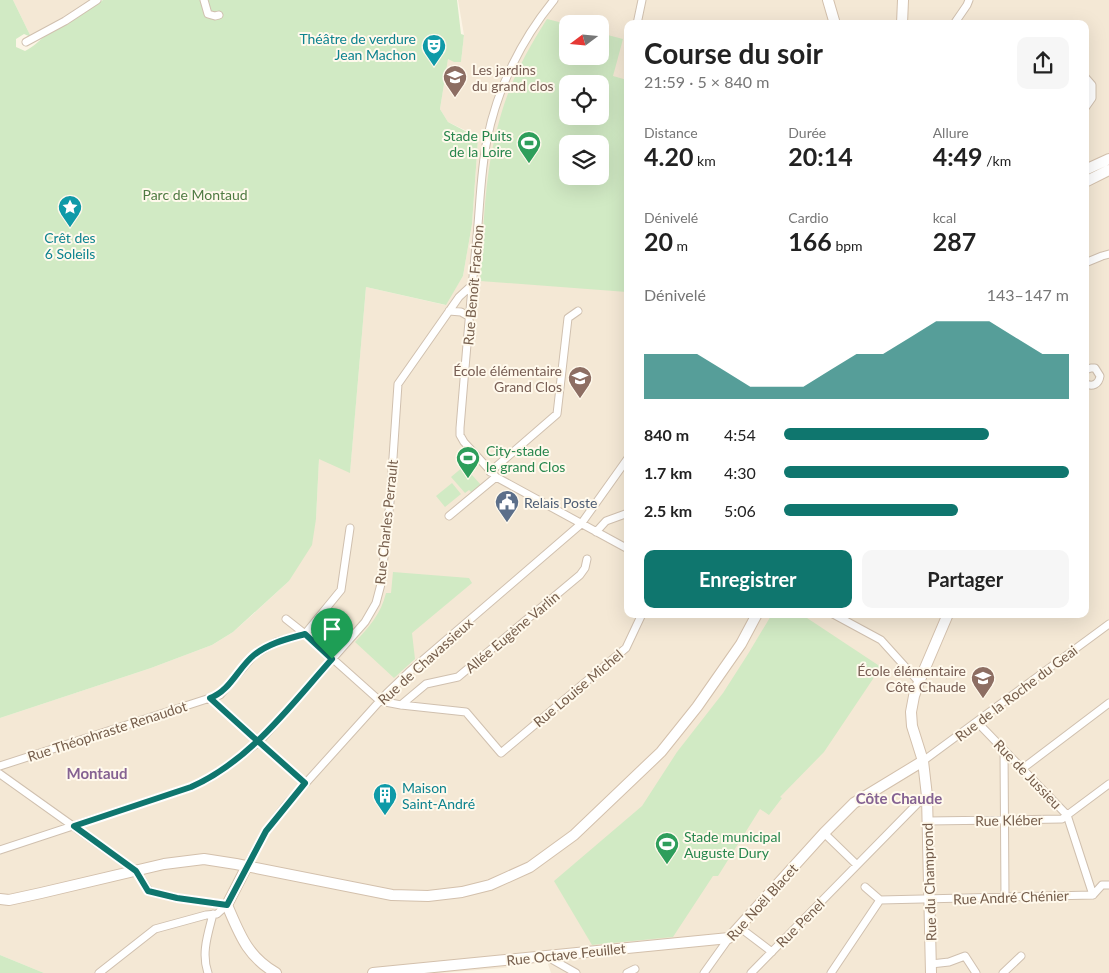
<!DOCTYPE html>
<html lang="fr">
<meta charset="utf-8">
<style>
:root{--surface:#fff;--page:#f6f6f6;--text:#222;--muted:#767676;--accent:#0f766e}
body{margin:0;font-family:Lato,sans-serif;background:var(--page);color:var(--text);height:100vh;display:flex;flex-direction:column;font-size:19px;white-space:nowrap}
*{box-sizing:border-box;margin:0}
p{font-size:16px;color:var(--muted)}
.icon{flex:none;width:28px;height:28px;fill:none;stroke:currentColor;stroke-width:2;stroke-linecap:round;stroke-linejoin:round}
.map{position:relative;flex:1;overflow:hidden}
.drawer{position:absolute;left:624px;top:20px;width:465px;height:598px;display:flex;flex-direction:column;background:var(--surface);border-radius:10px;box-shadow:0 5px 20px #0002}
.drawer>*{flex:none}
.needle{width:32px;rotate:254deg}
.buttons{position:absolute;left:559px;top:15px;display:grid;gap:10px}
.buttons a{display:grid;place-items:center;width:50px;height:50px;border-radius:10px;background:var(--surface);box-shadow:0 5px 20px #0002;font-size:25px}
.pin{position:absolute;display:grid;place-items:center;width:42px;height:42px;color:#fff;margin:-51px -21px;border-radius:50% 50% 50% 0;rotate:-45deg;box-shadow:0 0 5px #0007}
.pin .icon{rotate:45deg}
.round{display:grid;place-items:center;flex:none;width:52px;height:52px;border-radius:10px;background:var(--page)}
.summary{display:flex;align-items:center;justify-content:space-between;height:85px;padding:0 20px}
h1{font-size:28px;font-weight:700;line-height:38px}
.metrics{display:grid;grid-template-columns:repeat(3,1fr);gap:8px;height:85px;padding:5px 20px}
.metrics div{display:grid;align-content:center}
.metrics b{font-size:25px;font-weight:700}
.metrics small{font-size:14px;font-weight:400}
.metrics p{font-size:14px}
.chart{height:140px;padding:10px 20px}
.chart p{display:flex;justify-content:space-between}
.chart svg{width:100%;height:90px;margin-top:5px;fill:var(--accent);opacity:.7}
.primary-button{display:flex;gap:10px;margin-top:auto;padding:10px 20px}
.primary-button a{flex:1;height:58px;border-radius:10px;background:var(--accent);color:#fff;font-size:20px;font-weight:700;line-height:58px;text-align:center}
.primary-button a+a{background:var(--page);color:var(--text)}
ul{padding:0 20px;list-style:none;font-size:16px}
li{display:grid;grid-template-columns:80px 60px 1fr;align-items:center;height:38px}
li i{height:12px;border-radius:6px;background:var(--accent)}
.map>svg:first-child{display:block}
.residential{fill:#f4e8d5;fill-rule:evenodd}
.green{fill:#d1eac4;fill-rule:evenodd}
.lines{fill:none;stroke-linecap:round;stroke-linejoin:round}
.street-casing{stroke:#d0c0af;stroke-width:9}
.secondary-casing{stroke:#d3c0ac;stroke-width:12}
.street{stroke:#fff;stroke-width:7}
.secondary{stroke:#fff;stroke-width:10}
.route-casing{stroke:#fff;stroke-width:10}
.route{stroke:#0f766e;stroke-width:6}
.labels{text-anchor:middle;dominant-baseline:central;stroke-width:4;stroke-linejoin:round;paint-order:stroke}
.culture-label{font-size:14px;fill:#0d838f;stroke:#fff9ec;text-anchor:end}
.education-label{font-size:14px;fill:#785e54;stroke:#fff9ec;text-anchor:end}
.leisure-label{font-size:14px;fill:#27864d;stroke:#fff9ec;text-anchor:start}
.park-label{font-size:14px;fill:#4f7b42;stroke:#fff9ec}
.street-label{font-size:14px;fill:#755d4b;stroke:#fff9ec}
.service-label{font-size:14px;fill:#4e5e75;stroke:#fff9ec;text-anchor:start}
.neighbourhood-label{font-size:15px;font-weight:bold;fill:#856292;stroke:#fff9ec}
</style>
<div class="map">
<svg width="1109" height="973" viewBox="0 0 1109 973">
<rect width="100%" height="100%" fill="#fcf5e6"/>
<path class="residential" d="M13,0H92L80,9L31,37Z
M458,0H1109V973H551L547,961L503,968L440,973H44L0,955V718L151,668L212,645L233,632L251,616L289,581L316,519L319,458L350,472L366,287L445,305L463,276L472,224L478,139L473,138L469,132L448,122L440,109L448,58L461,62L464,35ZM568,24H600V56H568ZM628,24H1085V614H628ZM568,84H600V116H568ZM568,144H600V176H568Z"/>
<path class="green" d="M0,0H13L31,37L24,34L16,39V47L25,51C34,47 40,39 48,34C66,23 85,13 103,0H457L461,34L464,35L461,62H454L448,59L440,109L448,122L469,133L473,138L478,139L472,224L463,276L446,305L366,287L350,473L319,459L316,519L312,545L289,581L233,632L212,645L151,668L0,718Z
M547,19L567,24L568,56H600V33L623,39L613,76L627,80V292L480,281C484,227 484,170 500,118C510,82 527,50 547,19ZM568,84H600V116H568ZM568,144H600V176H568Z
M464,466L481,485L472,493L469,490L465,493L451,477Z
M452,483L461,494L445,507L436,496Z
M393,572L469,578L472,583L412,633L415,659L394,678L355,642C369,627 381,614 386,593H391Z
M772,614H801L881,667L824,752L780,797L782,798L769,815L760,809L718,876H713L673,937L592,945L554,881L642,806L677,752L723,693L748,654Z
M0,955L44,973H0Z"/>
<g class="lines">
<g class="street-casing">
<path id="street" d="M204,0L208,14L215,16L219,15
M554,0C521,40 497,89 487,140C480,174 480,211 476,246C470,306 465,367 460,428V435L464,442L496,477L628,549
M637,24L642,0
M954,24L967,5L969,0
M26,42L65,21L97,0
M1085,77L1092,85V98L1085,108
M1085,263L1102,256L1109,254
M449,311L461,312L470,317
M1085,370L1091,368H1095L1100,376C1099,384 1092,388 1085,383
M490,472L557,414L568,318L578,311
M449,516L496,477
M596,532L606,521L628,513
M833,614L881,640L919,682
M286,619L305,634L380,701L401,705L466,712L501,753L626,648L642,614
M210,698L220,695L254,655L276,642L305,634L341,590L350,528
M401,705L426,684L458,677L580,575L585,568L587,559
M977,722L1067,815L1093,895
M1004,750L1005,897
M923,761L1109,624
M0,766L210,698L305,783
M1022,769L1109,703
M0,774L136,871L149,891L177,898L227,905
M928,821L1062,819L1109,784
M824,833L857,865
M0,850L191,787L206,780L223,769L259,742L365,622L376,603L381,584L390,502L398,384L459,297L472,285
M247,866L266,831L286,805L387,693L409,672L581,524L628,458
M865,887L880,900
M1093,895L1102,885H1109
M880,900L1093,895
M739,927L772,952
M546,956L576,973
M931,964L949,962L965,956L976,973
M99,973L155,929L206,915L217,914L227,905
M208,973C201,953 208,934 213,914
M627,973L635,969
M704,973L729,938
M751,973L918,803L927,796
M831,973L880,900
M1003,973L1021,956"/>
</g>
<g class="secondary-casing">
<path id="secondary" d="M828,0L835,24
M902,24L903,0
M1085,170L1109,159
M1085,182L1109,170
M247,866L227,905C240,935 247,956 276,973
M0,899L9,900L41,893L164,864L204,859L236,864L392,895L428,896L462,892L490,885L530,867L574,835L661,752L697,707L741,644L757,614
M373,973L729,938L824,833L854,803L923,761
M931,973L927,796L923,761L912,726L911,712L914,696L919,682L948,614"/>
</g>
<use href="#street" class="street"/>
<use href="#secondary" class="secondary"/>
</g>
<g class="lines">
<g class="route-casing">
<path id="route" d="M332,659L305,634C287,639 269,643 254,655C238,668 230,691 210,698L253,737L259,742L305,783L266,831L227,905L177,898L148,891L136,871L74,826L191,787C250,761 290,706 332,659"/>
</g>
<use href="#route" class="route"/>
</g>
<defs>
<g id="theatre-pin" transform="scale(1.25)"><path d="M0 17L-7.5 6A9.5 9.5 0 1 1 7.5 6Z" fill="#0f9aa8" stroke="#fff9ec"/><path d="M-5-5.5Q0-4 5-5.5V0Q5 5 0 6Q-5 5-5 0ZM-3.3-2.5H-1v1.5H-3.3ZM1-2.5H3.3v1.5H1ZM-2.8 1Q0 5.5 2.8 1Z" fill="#fff"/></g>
<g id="school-pin" transform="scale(1.25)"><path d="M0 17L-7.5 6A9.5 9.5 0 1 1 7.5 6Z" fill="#8d6e63" stroke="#fff9ec"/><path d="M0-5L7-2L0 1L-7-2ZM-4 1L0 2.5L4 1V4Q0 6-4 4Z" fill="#fff"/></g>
<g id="stadium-pin" transform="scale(1.25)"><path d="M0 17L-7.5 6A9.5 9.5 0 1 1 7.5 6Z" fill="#2e9e5b" stroke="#fff9ec"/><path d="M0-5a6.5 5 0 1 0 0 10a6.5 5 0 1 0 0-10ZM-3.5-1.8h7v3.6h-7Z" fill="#fff"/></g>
<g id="sight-pin" transform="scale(1.25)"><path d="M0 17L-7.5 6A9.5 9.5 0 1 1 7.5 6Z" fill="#0f9aa8" stroke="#fff9ec"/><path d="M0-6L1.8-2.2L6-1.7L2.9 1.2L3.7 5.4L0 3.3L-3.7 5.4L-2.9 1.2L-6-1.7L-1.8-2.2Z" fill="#fff"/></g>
<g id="civic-pin" transform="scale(1.25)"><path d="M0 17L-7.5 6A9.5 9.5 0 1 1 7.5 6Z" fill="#5c6f8a" stroke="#fff9ec"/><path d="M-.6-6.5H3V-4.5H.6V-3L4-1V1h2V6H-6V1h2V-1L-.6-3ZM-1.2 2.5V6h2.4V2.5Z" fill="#fff"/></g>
<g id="building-pin" transform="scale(1.25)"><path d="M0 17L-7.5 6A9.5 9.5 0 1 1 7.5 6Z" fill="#0f9aa8" stroke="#fff9ec"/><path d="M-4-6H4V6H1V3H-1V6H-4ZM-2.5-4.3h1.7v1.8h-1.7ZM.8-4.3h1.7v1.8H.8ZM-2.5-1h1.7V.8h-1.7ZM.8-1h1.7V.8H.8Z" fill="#fff"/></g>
</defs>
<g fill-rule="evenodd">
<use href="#theatre-pin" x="434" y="46"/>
<use href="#school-pin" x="455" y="77"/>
<use href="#stadium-pin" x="529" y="143"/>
<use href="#sight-pin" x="70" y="207"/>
<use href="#school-pin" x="580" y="378"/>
<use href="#stadium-pin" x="468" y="458"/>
<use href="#civic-pin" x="507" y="502"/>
<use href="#school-pin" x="983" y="678"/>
<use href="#building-pin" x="385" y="795"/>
<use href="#stadium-pin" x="667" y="844"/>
</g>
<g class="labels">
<g class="culture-label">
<text x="416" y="38">Théâtre de verdure<tspan x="416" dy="16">Jean Machon</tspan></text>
<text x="70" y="237" text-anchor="middle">Crêt des<tspan x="70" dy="16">6 Soleils</tspan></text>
<text x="402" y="787" text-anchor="start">Maison<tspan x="402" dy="16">Saint-André</tspan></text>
</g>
<g class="education-label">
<text x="472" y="69" text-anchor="start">Les jardins<tspan x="472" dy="16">du grand clos</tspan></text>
<text x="562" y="370">École élémentaire<tspan x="562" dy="16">Grand Clos</tspan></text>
<text x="966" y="670">École élémentaire<tspan x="966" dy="16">Côte Chaude</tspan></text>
</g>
<g class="leisure-label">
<text x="512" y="135" text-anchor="end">Stade Puits<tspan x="512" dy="16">de la Loire</tspan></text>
<text x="486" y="450">City-stade<tspan x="486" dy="16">le grand Clos</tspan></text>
<text x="684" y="836">Stade municipal<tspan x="684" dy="16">Auguste Dury</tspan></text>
</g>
<g class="park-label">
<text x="195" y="194">Parc de Montaud</text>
</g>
<g class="street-label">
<text transform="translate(473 285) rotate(-85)">Rue Benoît Frachon</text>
<text transform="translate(386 522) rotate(-84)">Rue Charles Perrault</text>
<text transform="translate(512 632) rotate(-40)">Allée Eugène Varlin</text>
<text transform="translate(425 661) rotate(-42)">Rue de Chavassieux</text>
<text transform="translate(578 688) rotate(-40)">Rue Louise Michel</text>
<text transform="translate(1016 693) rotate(-37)">Rue de la Roche du Geai</text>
<text transform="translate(107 731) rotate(-18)">Rue Théophraste Renaudot</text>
<text transform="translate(1028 774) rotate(46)">Rue de Jussieu</text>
<text transform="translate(1009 820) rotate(-1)">Rue Kléber</text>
<text transform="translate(929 882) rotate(-92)">Rue du Champrond</text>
<text transform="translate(1011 897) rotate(-2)">Rue André Chénier</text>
<text transform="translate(762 902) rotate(-48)">Rue Noël Blacet</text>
<text transform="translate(800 923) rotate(-45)">Rue Penel</text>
<text transform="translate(566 954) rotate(-6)">Rue Octave Feuillet</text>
</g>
<g class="service-label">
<text x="524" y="502">Relais Poste</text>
</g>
<g class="neighbourhood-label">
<text x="97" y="773">Montaud</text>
<text x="899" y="798">Côte Chaude</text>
</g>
</g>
</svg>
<div class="buttons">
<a><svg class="needle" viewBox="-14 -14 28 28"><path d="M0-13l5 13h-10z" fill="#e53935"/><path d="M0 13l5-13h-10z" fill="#767676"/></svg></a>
<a><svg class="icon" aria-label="locate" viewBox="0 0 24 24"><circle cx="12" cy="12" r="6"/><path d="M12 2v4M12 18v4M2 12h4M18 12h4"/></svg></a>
<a><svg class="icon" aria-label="layers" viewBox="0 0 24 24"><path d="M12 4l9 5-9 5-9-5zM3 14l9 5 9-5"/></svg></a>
</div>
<div class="pin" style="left:332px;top:659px;background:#1e9e55"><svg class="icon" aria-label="arrive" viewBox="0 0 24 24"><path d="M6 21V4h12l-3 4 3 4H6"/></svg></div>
<section class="drawer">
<div class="summary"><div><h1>Course du soir</h1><p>21:59 · 5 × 840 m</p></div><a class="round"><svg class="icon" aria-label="share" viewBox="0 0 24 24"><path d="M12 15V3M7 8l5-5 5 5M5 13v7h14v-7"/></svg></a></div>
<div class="metrics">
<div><p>Distance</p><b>4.20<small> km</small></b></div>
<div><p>Durée</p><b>20:14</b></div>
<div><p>Allure</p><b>4:49<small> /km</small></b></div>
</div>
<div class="metrics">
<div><p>Dénivelé</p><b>20<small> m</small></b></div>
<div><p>Cardio</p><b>166<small> bpm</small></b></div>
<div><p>kcal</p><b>287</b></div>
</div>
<div class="chart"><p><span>Dénivelé</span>143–147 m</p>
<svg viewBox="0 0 160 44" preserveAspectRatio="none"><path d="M0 44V22L10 22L20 22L30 30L40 38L50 38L60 38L70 30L80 22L90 22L100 14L110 6L120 6L130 6L140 14L150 22L160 22V44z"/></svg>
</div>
<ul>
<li><b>840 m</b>4:54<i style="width:72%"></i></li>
<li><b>1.7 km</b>4:30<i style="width:100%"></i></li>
<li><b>2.5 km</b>5:06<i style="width:61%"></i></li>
</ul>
<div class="primary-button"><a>Enregistrer</a><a>Partager</a></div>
</section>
</div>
